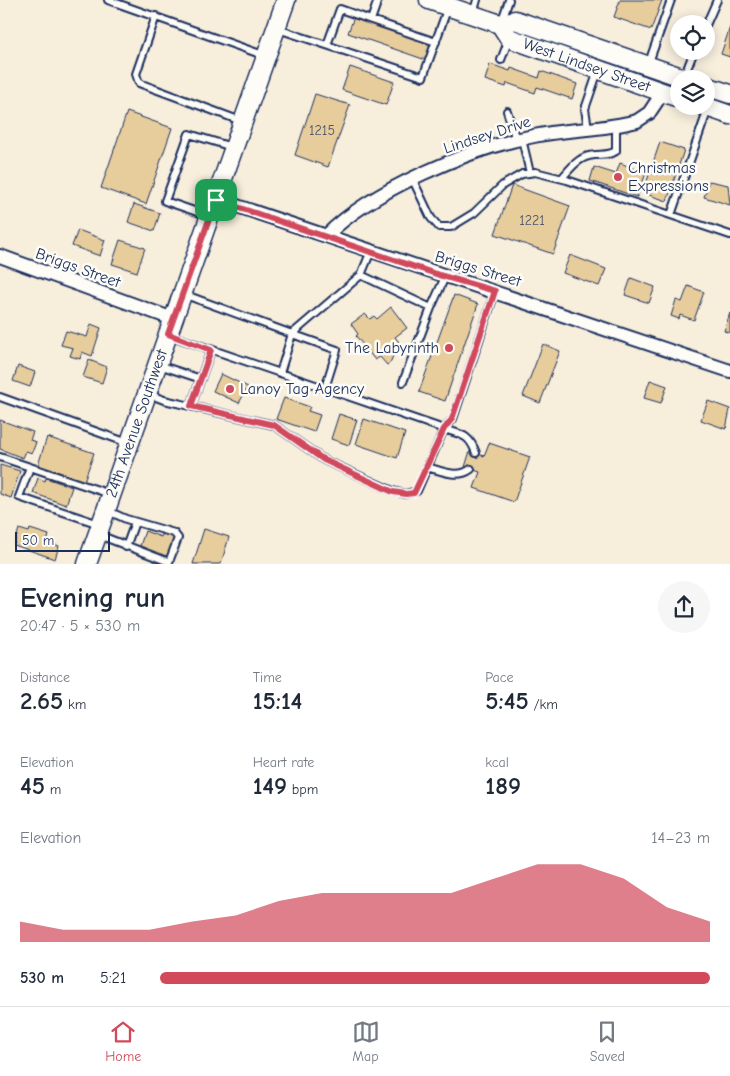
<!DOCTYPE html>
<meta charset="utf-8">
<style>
:root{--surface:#fff;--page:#f6f6f7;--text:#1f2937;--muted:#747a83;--line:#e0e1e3;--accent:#d1495b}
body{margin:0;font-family:"Comic Neue",sans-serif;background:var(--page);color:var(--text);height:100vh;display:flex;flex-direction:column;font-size:19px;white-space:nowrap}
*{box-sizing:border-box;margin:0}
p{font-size:16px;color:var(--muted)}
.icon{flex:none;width:28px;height:28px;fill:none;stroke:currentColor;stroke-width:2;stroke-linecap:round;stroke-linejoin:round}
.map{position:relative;height:564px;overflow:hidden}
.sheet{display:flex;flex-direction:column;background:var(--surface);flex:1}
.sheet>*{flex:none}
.fabs{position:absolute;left:670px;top:15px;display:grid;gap:10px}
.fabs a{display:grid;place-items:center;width:45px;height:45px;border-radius:50%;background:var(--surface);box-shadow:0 2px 12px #0003;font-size:25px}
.scale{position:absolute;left:15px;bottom:12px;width:95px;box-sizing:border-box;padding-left:5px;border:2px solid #1b2f5e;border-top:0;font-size:14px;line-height:18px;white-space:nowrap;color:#1b2f5e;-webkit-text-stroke:4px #fdfcf7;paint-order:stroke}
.pin{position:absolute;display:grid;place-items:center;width:42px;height:42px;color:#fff;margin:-21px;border-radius:10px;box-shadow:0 2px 8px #0006}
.round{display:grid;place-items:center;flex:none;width:52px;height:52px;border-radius:26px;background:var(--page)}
.headline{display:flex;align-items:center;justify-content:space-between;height:85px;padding:0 20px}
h1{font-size:28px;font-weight:700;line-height:38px}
.figures{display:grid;grid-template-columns:repeat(3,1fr);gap:8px;height:85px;padding:5px 20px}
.figures div{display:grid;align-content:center}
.figures b{font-size:25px;font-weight:700}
.figures small{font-size:14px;font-weight:400}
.figures p{font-size:14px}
.chart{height:140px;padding:10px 20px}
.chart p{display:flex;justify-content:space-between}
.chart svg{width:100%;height:90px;margin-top:5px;fill:var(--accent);opacity:.7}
ul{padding:0 20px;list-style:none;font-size:16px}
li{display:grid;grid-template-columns:80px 60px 1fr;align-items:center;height:38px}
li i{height:12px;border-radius:6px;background:var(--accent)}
.tab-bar{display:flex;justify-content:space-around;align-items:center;height:70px;border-top:1px solid var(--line);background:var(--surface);font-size:14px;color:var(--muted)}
.tab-bar a{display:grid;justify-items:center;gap:2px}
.tab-bar .on{color:var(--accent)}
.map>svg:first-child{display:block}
.building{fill:#e8cd9c;stroke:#1b2f5e}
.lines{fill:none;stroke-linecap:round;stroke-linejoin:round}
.lane-casing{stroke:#1b2f5e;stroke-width:10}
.street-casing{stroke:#1b2f5e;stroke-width:16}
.secondary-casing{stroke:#1b2f5e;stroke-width:21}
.lane{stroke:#fdfcf7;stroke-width:6}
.street{stroke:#fdfcf7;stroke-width:12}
.secondary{stroke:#fdfcf7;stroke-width:18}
.route-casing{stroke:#fff;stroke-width:10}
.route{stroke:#d1495b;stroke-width:6}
.poi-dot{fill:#d1495b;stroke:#fdfcf7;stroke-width:2}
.labels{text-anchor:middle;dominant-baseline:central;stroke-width:5;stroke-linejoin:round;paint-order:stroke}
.number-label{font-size:14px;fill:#4e566e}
.street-label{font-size:16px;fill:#1b2f5e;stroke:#fdfcf7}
.poi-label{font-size:16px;fill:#1b2f5e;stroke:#fdfcf7;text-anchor:start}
</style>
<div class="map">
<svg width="730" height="564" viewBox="0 0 730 564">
<rect width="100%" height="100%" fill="#f7eedc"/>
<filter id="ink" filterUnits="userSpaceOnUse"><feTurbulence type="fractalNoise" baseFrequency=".02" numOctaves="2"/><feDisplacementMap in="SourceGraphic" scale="10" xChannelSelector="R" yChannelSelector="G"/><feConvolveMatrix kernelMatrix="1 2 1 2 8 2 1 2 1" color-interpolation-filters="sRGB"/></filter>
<g filter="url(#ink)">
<path class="building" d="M620,0H662L651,30L614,17Z
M354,17L431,44L426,60L348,33Z
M730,27V57L721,54Z
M490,64L510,71L511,68L539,78L541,71L577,84L572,99L537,87L535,93L507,83L506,87L485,80Z
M350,67L394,82L386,105L342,90Z
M315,94L350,105L328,167L295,155Z
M127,112L172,128L146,204L101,188Z
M660,142L684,150L667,201L643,193Z
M620,163L646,173L637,197L590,181L594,167L616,174Z
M709,181L728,185L730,205L704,197Z
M512,185L570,206L553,254L495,234Z
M134,204L160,213L154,231L128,222Z
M78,230L105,240L100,256L72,246Z
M120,240L145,248L137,272L112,264Z
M570,255L606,269L599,286L563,273Z
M631,278L655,287L649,303L625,295Z
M688,286L704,292L694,320L680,315L679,319L671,316L676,300L682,302Z
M454,295L478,304L445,401L419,392Z
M391,307L407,328L395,337L399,342L390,363L387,365L380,357L375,360L356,336L358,334L351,324L365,314L370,319L374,316L377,319Z
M730,313V333L724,331Z
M91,324L101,328L92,356L82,352L80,359L70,356L73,348L61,345L66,331L87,337Z
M543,344L560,351L540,403L523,396Z
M89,360L107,367L102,383L83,377Z
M18,366L35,372L30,387L13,381Z
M221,374L248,387L239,403L213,391Z
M650,380L667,386L661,403L644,398Z
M284,398L310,407L308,411L320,415L314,432L276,419Z
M708,401L730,409L726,429L701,420Z
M339,414L357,420L349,445L331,439Z
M364,419L405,433L397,458L356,444Z
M0,420L33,432L30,440L36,442L32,453L26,451L23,458L0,449Z
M47,437L94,453L84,481L38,465Z
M489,443L530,457L514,502L474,488L480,472L465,467L470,451L484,456Z
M0,465L20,471L11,498L0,494Z
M38,478L45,481L46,478L72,487L66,505L33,493Z
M19,529L29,532L30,529L49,535L47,542L59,546L55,559L14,545Z
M204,529L229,537L221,564H193Z
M145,531L161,537L163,533L174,537L167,559L139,549Z"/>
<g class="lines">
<g class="lane-casing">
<path id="lane" d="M108,0L266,56
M473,14L477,0
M156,16L136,74L139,83L241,121
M371,20L436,42
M502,20L509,0
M706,25L717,0
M278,29L423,77L448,7
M327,45L340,9L371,20L378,0
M501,60L509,39
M648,65L671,0
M684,77L694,51
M507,111L516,140
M588,128L585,109L598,71
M522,139L530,173
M562,178C569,170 578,158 589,156C599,153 607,157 616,151V125
M413,180L431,218L439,227H451L474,213L503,185L522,174L535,172L567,180L730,235
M671,215L708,109
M209,216L165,201L189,134L232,147
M361,275L431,308L445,277
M183,294L292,334L361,275L371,251
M169,335L444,429L453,419L495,292
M159,365L201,379
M280,373L292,334L337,350L325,388
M403,382L431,308
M148,394L164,400L274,425L324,460L393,491L405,494L417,491L444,429C462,435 469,434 476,453
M0,397L128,443
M191,406L211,350
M0,457L30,467
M427,467C442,471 458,479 471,469
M99,524L19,497L30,467L110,494
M99,535L169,562L178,538L174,533L126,519L106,510
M126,547L135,522"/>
</g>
<g class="street-casing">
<path id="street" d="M216,199L730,371
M326,236C371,190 471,148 534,136C568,129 603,130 637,121L649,113L663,92
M0,256L173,319"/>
</g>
<g class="secondary-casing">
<g id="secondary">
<path d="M429,0L500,24L515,20L687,79"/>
<path id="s1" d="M500,24L509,38L679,98"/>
<path d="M706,86L730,94"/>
<path d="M704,106L730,115"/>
<path id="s2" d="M87,564L286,0"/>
</g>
</g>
<use href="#lane" class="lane"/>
<use href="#street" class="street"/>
<use href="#secondary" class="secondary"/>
</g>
</g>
<g class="lines" filter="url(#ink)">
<g class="route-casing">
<path id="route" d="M216,200L439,275L495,291L452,419L444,429L414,493L406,494L393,492L324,460L274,425L191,406L211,350L168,334Z"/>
</g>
<use href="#route" class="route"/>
</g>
<g class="poi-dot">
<circle cx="618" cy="177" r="5"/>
<circle cx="449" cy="348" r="5"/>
<circle cx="230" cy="389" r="5"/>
</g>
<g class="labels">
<g class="number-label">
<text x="322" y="130">1215</text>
<text x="532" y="220">1221</text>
</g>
<g class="street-label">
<text stroke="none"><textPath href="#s1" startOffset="99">West Lindsey Street</textPath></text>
<text transform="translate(487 135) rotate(-18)">Lindsey Drive</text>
<text transform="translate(78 268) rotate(20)">Briggs Street</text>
<text transform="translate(478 269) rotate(17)">Briggs Street</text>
<text stroke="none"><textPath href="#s2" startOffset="149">24th Avenue Southwest</textPath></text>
</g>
<g class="poi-label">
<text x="628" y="168">Christmas<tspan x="628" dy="18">Expressions</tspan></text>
<text x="439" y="348" text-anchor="end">The Labyrinth</text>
<text x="240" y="389">Lanoy Tag Agency</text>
</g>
</g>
</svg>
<div class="fabs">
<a><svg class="icon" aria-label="locate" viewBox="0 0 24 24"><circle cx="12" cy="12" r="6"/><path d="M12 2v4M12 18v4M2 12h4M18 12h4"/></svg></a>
<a><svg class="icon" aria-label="layers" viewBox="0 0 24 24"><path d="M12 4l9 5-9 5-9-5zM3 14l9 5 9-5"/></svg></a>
</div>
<div class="scale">50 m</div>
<div class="pin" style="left:216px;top:200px;background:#1e9e55"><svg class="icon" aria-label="arrive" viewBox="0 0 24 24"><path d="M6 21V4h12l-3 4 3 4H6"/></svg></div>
</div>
<section class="sheet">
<div class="headline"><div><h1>Evening run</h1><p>20:47 · 5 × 530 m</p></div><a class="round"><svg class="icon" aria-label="share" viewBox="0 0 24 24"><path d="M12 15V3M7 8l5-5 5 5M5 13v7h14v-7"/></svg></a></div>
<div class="figures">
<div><p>Distance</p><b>2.65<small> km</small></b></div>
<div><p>Time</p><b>15:14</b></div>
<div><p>Pace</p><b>5:45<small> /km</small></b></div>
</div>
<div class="figures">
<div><p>Elevation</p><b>45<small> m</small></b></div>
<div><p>Heart rate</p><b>149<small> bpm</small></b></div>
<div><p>kcal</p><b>189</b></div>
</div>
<div class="chart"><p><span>Elevation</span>14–23 m</p>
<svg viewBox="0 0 160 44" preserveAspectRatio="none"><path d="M0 44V34L10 38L20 38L30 38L40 34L50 31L60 24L70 20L80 20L90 20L100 20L110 13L120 6L130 6L140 13L150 27L160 34V44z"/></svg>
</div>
<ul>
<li><b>530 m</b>5:21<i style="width:100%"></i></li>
</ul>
</section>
<nav class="tab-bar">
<a class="on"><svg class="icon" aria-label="home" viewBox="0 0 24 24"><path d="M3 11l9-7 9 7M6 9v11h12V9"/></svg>Home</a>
<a><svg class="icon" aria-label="map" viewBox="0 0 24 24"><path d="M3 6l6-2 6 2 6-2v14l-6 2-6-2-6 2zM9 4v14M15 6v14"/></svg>Map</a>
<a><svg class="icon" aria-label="saved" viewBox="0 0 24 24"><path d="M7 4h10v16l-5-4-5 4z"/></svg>Saved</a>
</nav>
